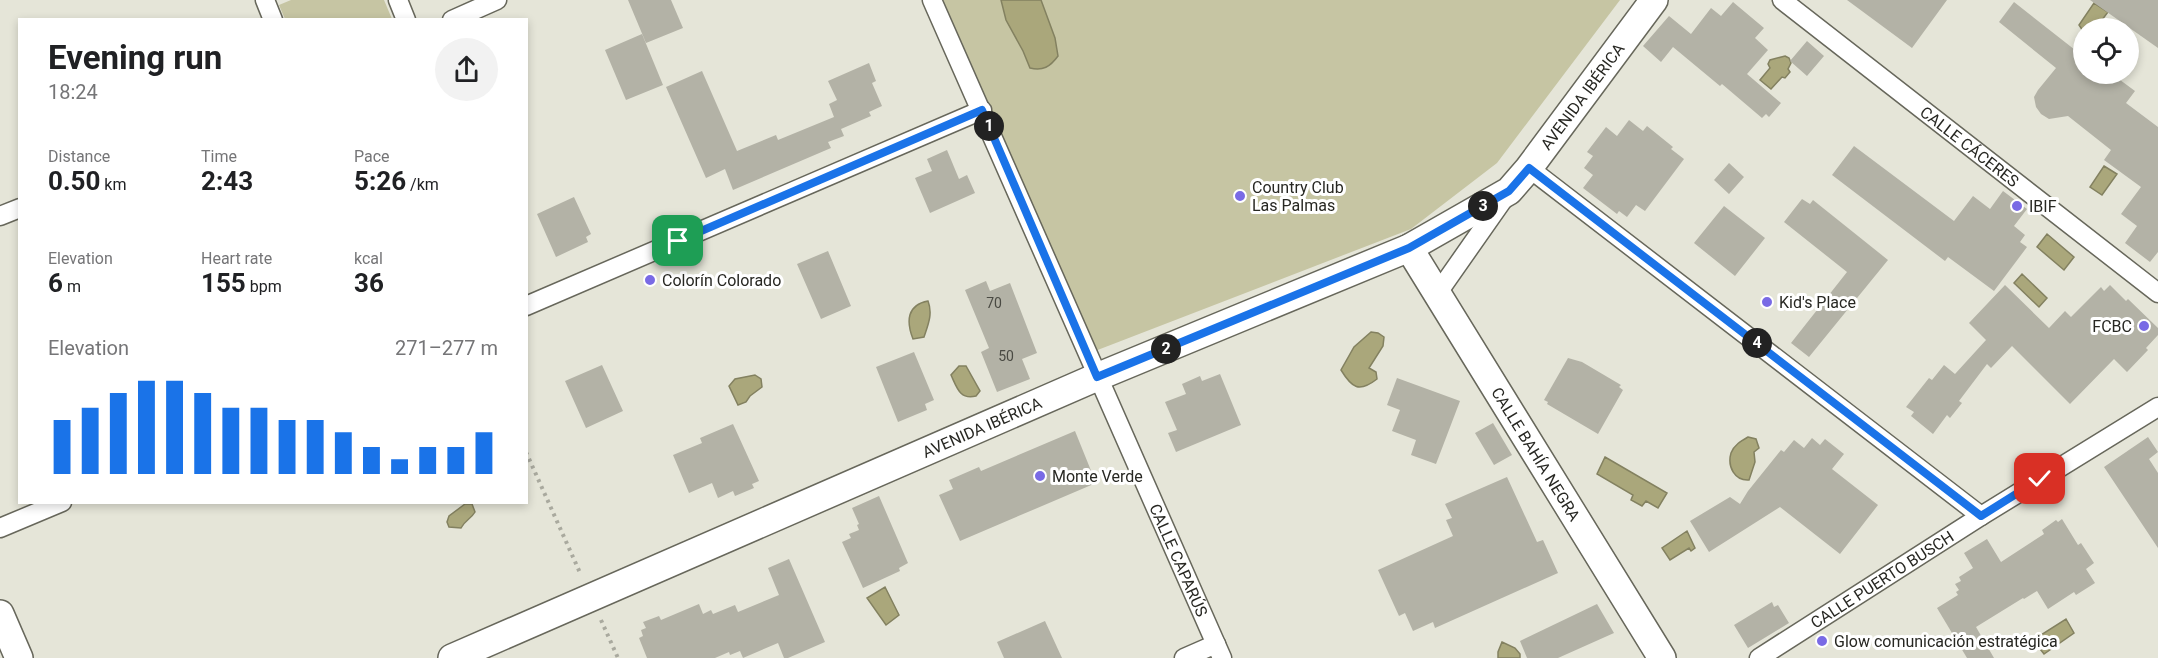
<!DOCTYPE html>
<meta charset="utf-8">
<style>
:root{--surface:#fff;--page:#f2f2f2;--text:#202124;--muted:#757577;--accent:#1a73e8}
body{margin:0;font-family:Roboto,sans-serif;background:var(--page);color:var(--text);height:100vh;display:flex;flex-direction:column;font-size:22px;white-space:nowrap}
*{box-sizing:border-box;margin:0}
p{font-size:20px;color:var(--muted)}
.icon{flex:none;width:33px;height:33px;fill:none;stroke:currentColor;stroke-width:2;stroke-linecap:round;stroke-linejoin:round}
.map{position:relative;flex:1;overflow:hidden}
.panel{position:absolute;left:18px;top:18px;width:510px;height:486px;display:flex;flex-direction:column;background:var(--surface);border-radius:0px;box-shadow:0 3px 9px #0003}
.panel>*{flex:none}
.buttons{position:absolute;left:2073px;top:18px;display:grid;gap:12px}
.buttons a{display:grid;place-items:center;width:66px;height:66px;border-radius:50%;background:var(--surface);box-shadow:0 3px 9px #0003;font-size:30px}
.pin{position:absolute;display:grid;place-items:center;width:51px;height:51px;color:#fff;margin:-26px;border-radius:12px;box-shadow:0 3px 9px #0006}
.km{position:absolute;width:30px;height:30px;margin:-15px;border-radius:50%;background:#222;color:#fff;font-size:16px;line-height:30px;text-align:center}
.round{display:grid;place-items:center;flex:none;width:63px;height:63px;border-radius:32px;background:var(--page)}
.headline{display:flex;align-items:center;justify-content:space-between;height:102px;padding:0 30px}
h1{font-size:33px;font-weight:700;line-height:45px}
.stats{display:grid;grid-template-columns:repeat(3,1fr);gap:9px;height:102px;padding:6px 30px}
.stats div{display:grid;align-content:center}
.stats b{font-size:26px;font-weight:700}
.stats small{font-size:16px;font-weight:400}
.stats p{font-size:16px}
.chart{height:168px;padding:12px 30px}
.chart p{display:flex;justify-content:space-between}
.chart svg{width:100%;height:108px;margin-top:6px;stroke:var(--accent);stroke-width:6}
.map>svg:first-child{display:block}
.green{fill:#c6c5a3}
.water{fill:#aaa77b;stroke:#838160;stroke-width:1.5}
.building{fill:#b3b2a6}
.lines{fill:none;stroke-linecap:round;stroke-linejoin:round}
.street-casing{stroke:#67675b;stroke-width:21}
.secondary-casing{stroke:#67675b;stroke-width:30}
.path{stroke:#a9a99e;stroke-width:4;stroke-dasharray:3 4.5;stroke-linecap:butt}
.street{stroke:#fff;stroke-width:18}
.secondary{stroke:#fff;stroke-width:27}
.route-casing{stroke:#fff;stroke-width:12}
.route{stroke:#1a73e8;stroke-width:8}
.poi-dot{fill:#796ae5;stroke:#fff;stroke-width:2}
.labels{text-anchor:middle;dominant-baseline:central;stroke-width:6;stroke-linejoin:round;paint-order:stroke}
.number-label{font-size:14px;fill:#4a4a43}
.street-label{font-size:16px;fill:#272722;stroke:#fff}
.poi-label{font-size:16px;fill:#272722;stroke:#fff;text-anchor:start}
</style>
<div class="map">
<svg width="2158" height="658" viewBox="0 0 2158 658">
<rect width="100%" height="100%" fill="#e5e5d8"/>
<path class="green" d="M291,0H384L392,19H285L279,5Z
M940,0H1620L1497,163L1411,229L1095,351Z"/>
<path class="water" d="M1001,0H1041L1055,38L1058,56C1050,67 1043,71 1030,68L1023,51L1006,20Z
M2094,3L2108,12L2096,28H2084L2083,31L2079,25Z
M1785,56L1789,58L1791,63L1788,69L1790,72L1785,78L1782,77L1771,89L1760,80L1770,68L1768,64L1770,60Z
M2104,166L2117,174L2102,195L2090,187Z
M2047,234L2074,257L2064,270L2037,247Z
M2022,274L2047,298L2039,307L2014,283Z
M928,301C933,314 928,325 924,337L913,339C906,321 907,305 928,301Z
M1371,332L1378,333L1384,337L1383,346L1369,368L1376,372L1377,379C1359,393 1352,388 1341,370L1354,347Z
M959,366H966L980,391L976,396C960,400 957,388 951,375Z
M755,375L761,379L762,387L750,396L746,402L738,405L729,386L735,379Z
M1748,437L1756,439L1759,448L1754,452L1755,462L1749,480C1735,481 1727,467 1731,453C1734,445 1741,441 1748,437Z
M1605,457L1667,493L1658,508L1646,501L1642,506L1631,500L1633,495L1597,474Z
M465,504H472L475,512C471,519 465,520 461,528L449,527L447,522L449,516Z
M1687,531L1695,548L1691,551L1689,548L1670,560L1662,548Z
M885,587L899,615L886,625L867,598Z
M2066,619L2074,633L2044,654L2033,640Z
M1502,642L1515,648L1520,654V658H1498V652Z"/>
<path class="building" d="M628,0H671L683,28L646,43Z
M1847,0H1947L1912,48Z
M2090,0H2158V48Z
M1733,2L1764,28L1755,38L1768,50L1747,74L1781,103L1769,117L1766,114L1762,118L1722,84L1720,86L1673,47L1661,62L1643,46L1669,16L1691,34L1711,8L1721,16Z
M2014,2L2084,57V74H2112L2135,91L2126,103L2158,127V252L2150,262L2125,243L2137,226L2121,214L2141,187L2104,160L2111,150L2068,116L2049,119L2041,114L2036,107L2034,97L2038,90L2056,68L1999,22Z
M642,34L663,85L626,100L605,50Z
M1807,41L1824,56L1807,76L1790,61Z
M869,63L876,81L872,83L882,106L869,112L871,116L841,129L844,136L828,142L831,148L733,190L725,169L706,178L666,87L702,71L737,151L776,135L778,140L834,117L829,104L837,100L828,81Z
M1629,120L1643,131L1647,126L1673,147L1671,149L1684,159L1645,211L1636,205L1627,217L1619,211L1617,214L1583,188L1593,175L1584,168L1593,156L1587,152L1606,127L1617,136Z
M1854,146L1954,221L1973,196L1990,209L2003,191L2027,209L2014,226L2025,235L2020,242L2027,247L1994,291L1948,257L1945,261L1832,175Z
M947,150L959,179L967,175L975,193L930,213L915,178L932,171L927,159Z
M1729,163L1744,177L1729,194L1714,180Z
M574,197L591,234L586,237L588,242L556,257L537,214Z
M1802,199L1810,204L1813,200L1888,260L1809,357L1791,343L1847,272L1784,222Z
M1724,206L1765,238L1735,276L1694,243Z
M828,251L851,306L821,319L797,264Z
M986,281L990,291L1010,283L1037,353L1022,359L1030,379L997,392L981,352L989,348L965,290Z
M2005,285L2049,328L2065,311L2071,317L2101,287L2104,291L2110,285L2126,301L2128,299L2158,328V335L2146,348L2148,350L2127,372L2114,359L2070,404L2012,346L1991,368L1987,364L1959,401L1962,403L1950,418L1947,415L1933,434L1911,416L1914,412L1906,407L1929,378L1932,380L1944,365L1955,374L1986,340L1969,323Z
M914,352L934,400L925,404L927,410L898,422L876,367Z
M1568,358L1582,362L1621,385L1619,387L1623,390L1598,434L1547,404L1548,402L1544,400Z
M602,365L623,411L586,428L565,381Z
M1220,374L1241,425L1176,452L1168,433L1177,430L1165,402L1186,394L1182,384L1200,376L1202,381Z
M1397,378L1460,401L1436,464L1411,455L1416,440L1392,431L1400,410L1387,405Z
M1493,423L1512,455L1494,465L1475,433Z
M733,424L759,481L752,484L754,488L735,496L733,491L718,498L712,483L689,493L673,455L702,443L700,438Z
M1075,431L1096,483L960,541L939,495L953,489L949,480L979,467L981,471Z
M2148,437L2158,452L2149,459L2158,473V548L2104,467Z
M1812,438L1820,445L1825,439L1844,454L1832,469L1878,505L1840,554L1780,507L1709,552L1690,521L1730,497L1740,504L1748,491L1781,450L1784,452L1794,440L1804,448Z
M1507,477L1537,542L1543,540L1558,573L1435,628L1433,622L1413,631L1405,613L1399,616L1378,570L1453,536L1446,520L1452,518L1445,504Z
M879,496L908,563L899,568L900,571L863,588L842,542L851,538L849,534L859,530L857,525L859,524L852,508Z
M2062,519L2078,545L2081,543L2094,563L2086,569L2095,583L2076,595L2074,592L2048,609L2037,591L2024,599L2023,598L1976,627L1994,658H1967L1937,608L1958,595L1956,592L1959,590L1955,584L1961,581L1959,577L1973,568L1964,553L1987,539L2001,562L2044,534L2042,530L2056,520L2058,522Z
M789,559L825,642L788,658H784L778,643L743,658L740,651L730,655L729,652L715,658H647L639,638L643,636L641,630L646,628L643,622L659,616L661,620L699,604L703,614L711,610L713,614L735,605L738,612L779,595L768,568Z
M1772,602L1774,607L1778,605L1789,623L1748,648L1734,625Z
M1597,604L1614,633L1558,658H1527L1520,641Z
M1045,621L1062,658H1004L997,642Z"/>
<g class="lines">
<g class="street-casing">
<g id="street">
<path d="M265,0L273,20"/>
<path d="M398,0L406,20"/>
<path id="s1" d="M932,0L1222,658"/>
<path id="s2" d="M1782,0L2158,293"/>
<path d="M452,20L497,0"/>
<path d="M1529,168L1981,516"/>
<path d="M0,216L20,208"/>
<path d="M1437,294L1505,197"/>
<path d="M526,306L982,110"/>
<path d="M0,528L62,502"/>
<path d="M1184,658L1216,644"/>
<path id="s3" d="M1759,658L1981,516L2158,407"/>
</g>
</g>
<g class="secondary-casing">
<g id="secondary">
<path id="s4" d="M1409,248L1662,658"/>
<path d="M0,614L19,658"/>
<path id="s5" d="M452,658L1097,377L1409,248L1509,191L1529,168L1654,0"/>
</g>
</g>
<path class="path" d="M526,452L581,575
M601,620L618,658"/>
<use href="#street" class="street"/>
<use href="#secondary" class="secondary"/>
</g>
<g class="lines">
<g class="route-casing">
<path id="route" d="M678,241L982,110L1097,377L1409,248L1509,191L1529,168L1981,516L2040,479"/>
</g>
<use href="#route" class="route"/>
</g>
<g class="poi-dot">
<circle cx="1240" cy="196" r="6"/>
<circle cx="2017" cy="206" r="6"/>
<circle cx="650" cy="280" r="6"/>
<circle cx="1767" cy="302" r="6"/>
<circle cx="2144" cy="326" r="6"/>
<circle cx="1040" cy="476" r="6"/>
<circle cx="1822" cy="641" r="6"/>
</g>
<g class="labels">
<g class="number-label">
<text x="994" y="303">70</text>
<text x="1006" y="356">50</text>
</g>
<g class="street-label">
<text stroke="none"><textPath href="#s5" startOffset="1276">AVENIDA IBÉRICA</textPath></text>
<text stroke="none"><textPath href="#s2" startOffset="238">CALLE CÁCERES</textPath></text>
<text stroke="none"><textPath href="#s5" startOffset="578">AVENIDA IBÉRICA</textPath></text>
<text stroke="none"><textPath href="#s4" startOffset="242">CALLE BAHÍA NEGRA</textPath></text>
<text stroke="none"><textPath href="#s1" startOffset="612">CALLE CAPARÚS</textPath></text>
<text stroke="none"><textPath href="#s3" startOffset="146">CALLE PUERTO BUSCH</textPath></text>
</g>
<g class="poi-label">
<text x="1252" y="187">Country Club<tspan x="1252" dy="18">Las Palmas</tspan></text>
<text x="2029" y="206">IBIF</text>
<text x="662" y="280">Colorín Colorado</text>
<text x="1779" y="302">Kid's Place</text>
<text x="2132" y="326" text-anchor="end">FCBC</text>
<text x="1052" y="476">Monte Verde</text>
<text x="1834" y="641">Glow comunicación estratégica</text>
</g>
</g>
</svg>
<div class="buttons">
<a><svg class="icon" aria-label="locate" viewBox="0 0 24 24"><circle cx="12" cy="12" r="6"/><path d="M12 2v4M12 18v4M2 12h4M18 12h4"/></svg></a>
</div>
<div class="pin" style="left:678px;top:241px;background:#1e9e55"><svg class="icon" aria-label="arrive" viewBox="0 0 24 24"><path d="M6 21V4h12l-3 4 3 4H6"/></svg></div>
<div class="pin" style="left:2040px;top:479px;background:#d93025"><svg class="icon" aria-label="check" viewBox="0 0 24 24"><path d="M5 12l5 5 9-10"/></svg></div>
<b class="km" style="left:989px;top:126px">1</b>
<b class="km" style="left:1166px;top:349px">2</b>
<b class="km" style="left:1483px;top:206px">3</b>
<b class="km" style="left:1757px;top:343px">4</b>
<section class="panel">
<div class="headline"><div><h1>Evening run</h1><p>18:24</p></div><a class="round"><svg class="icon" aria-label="share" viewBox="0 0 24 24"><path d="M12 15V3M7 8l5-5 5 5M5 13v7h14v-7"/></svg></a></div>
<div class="stats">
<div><p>Distance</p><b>0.50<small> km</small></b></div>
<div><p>Time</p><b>2:43</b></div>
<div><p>Pace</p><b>5:26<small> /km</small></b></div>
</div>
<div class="stats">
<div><p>Elevation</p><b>6<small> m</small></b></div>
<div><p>Heart rate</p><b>155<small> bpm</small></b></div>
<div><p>kcal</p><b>36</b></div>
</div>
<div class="chart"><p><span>Elevation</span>271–277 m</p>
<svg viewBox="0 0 160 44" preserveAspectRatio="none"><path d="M5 44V22M15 44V17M25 44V11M35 44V6M45 44V6M55 44V11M65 44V17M75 44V17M85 44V22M95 44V22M105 44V27M115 44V33M125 44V38M135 44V33M145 44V33M155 44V27"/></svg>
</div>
</section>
</div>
